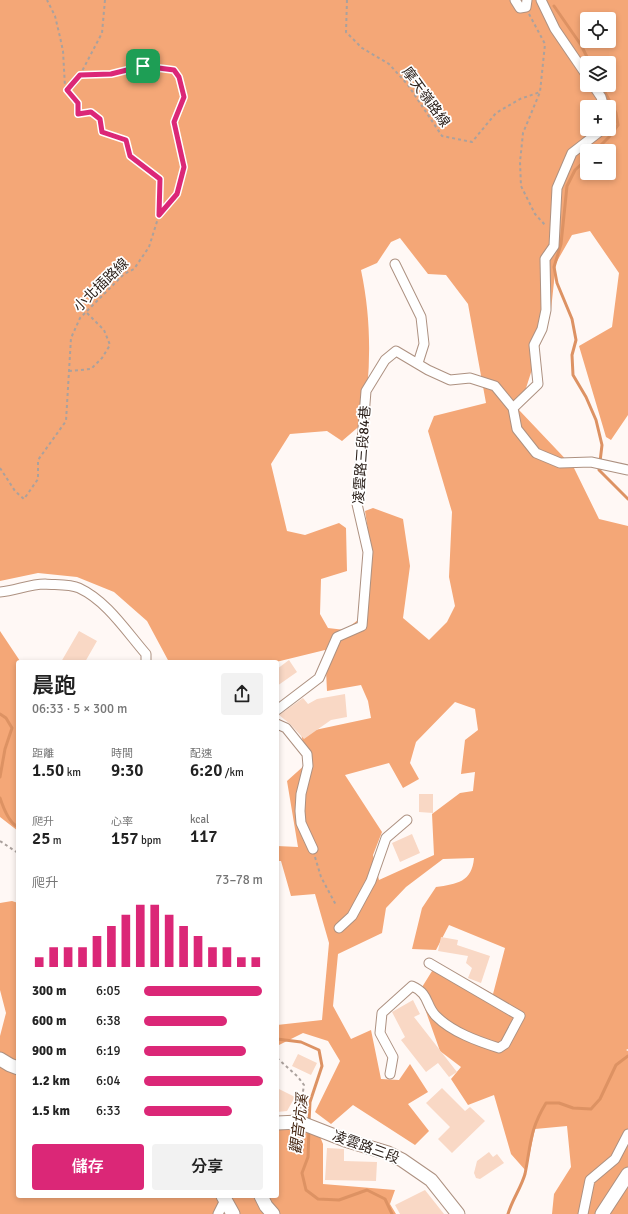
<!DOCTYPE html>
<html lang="zh-TW">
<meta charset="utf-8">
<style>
:root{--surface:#fff;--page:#f2f2f2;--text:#222;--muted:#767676;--accent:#db2777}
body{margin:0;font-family:Signika,"Noto Sans TC",sans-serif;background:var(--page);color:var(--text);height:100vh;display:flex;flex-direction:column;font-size:15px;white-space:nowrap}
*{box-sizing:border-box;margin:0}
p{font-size:13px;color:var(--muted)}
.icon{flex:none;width:22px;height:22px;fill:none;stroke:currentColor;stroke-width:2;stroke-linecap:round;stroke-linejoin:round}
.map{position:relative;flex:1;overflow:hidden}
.details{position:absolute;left:16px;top:660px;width:263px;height:538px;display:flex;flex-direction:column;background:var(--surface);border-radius:4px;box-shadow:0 2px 6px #0003}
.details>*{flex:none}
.controls{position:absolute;left:580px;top:12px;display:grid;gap:8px}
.controls a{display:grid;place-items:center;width:36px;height:36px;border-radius:4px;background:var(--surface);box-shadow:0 2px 6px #0003;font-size:20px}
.pin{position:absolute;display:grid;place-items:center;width:34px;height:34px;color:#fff;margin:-17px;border-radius:8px;box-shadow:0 2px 6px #0006}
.round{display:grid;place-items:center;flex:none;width:42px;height:42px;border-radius:4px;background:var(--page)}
.headline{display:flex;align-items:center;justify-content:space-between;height:68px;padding:0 16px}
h1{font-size:22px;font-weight:600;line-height:30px}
.metrics{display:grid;grid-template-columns:repeat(3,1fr);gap:6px;height:68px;padding:4px 16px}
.metrics div{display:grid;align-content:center}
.metrics b{font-size:17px;font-weight:600}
.metrics small{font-size:11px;font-weight:400}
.metrics p{font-size:11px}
.chart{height:112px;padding:8px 16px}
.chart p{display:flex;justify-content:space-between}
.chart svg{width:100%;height:72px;margin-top:4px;stroke:var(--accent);stroke-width:6}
.cta{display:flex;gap:8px;margin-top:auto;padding:8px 16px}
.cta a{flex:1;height:46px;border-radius:4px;background:var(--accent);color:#fff;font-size:16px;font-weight:600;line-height:46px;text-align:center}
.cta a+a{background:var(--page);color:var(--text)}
ul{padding:0 16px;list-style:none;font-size:13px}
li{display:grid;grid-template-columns:64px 48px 1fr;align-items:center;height:30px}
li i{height:10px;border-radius:5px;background:var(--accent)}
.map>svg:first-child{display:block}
.forest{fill:#f4a777;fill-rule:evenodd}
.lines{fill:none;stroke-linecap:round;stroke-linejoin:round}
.stream{stroke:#dd9263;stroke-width:3}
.building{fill:#f9d8c5}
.street-casing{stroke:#ad9181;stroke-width:11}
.secondary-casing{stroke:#ad9181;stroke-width:15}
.path{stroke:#aaa19d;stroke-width:2;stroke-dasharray:3 3;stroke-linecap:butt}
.street{stroke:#fff;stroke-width:9}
.secondary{stroke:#fff;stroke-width:13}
.route-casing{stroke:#fff;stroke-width:8}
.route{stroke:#db2777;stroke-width:5}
.labels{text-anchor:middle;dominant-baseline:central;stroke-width:3.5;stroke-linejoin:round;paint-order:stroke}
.street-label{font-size:14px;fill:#2c211b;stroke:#fff}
.water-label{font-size:15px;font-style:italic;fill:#472814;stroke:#fff}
</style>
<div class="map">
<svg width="628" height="1214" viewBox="0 0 628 1214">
<rect width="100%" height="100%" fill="#fff8f5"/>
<path class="forest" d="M0,0H628V415L611,440L606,437L579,346L612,327L619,273L590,231L572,235L556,263L551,310L519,410L574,468L599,519L628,526V1049L626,1050L628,1051V1214H609V1209L596,1210V1214H552L554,1194L571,1167L567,1126L535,1129L526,1171L511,1154L494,1095L468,1105L451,1079L461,1067L440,1051L419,992L437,963L493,994L505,948L449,925L436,950L412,949L422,908L436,887C457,884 472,882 474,858L443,859L406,887L386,908L382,933L338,954L333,1006L351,1039L371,1030L381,1079L399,1080L410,1064L428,1092L408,1104L429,1131L415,1145L353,1105L331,1124L315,1112L340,1061L328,1041L303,1033L277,1046V1025L322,1020L329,943L315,894L291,896L281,861H277V846L298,847L287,781L307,763L301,733L371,718L368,701L361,685L327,691L325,650L276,662H169L147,621L114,592L77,577L38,573L0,581ZM587,19H609V41H587ZM587,63H609V85H587ZM587,107H609V129H587ZM587,151H609V173H587ZM400,238L428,274L446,275L468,304L486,403L434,416L428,431L452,512L449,577L455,606L447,622L429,640L403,618L410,566L403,519L373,508L365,511L369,537L358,620L345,630L328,628L320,614L321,579L347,571L346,528L339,523L305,535L287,531L271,464L290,434L327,431L342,441L363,423C371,371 372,322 361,270L377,263L391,242ZM455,702L475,709L478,730L465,740L461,774L475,772L473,791L460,793L432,814L434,855L379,880L373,855L382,832L345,775L389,763L403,788L419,779L410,763L416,742Z
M0,631L20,661L33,662H18V831L0,817Z
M12,901L18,903V1196H277V1131L281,1126L306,1129L319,1134L323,1144V1184L395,1190L390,1204L396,1214H0V1036L6,1013L0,990V903Z"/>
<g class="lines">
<path class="stream" d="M554,6L581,45L590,63
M595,151L609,137L618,125L616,113L601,85
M587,159L575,170L567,186L561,244L554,267L557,283L572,319L576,340L572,355L573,375L586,397L596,420L602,445L599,470L628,499
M0,714L6,718L12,728L5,749L0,777
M0,798C3,807 9,823 18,827
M277,1039L301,1042L319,1050L322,1066L310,1102L309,1122
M309,1129L308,1157L302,1173L306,1190L318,1199L339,1200L367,1190L385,1199L392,1214
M508,1214C512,1200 521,1188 525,1174C531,1145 529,1131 546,1103H559L573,1108L591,1109L600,1099L616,1065L628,1056"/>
</g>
<path class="building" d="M79,631L97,641L85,662H61Z
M289,660L297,672L277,686V669Z
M345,694L347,717L331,720L304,739L290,724L279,715L303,698L308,704L317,699Z
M419,794H433V813L419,812Z
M412,834L420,853L400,862L392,843Z
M441,937L458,940L457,945L490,956L481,983L468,978L472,968L466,963L468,956L438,951Z
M413,1000L420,1014L414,1017L457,1072L449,1077L438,1063L426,1072L401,1040L405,1037L392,1012Z
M298,1054L317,1063L311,1075L292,1066Z
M277,1088L295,1097L287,1111L277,1112Z
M442,1088L465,1111L470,1107L485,1121L452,1153L438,1139L450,1127L426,1103Z
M327,1148L344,1149V1161L377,1162L376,1181L325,1180Z
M489,1152L493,1157L497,1154L504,1163L480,1179L476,1178L474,1173L477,1161Z
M425,1190L444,1214H400L395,1205Z"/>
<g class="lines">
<g class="street-casing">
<path id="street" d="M515,0L520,8L526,7L527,0
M541,0L555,29L587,76
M593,85L601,97L604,107
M609,122V125
M603,129L572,153L557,188L554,246L545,259L546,310L542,329L534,345L538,384L513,408L517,429L536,453L560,463L591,462L628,470
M395,264L421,317L424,344L418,363
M0,592C15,591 29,584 45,584C55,585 70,584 79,588C107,601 126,631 146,654V662
M277,710L319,678L337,637L362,626L368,552L357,504L366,391L385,360L396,351L428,370L450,380L470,378L495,386L513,408
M277,724L286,728L307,754L308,766L301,794L300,811L301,823L313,849
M339,928L352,916L371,881L386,838L407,820
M390,1074L393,1057L380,1033L382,1013L412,986C430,994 425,1005 436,1016C452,1032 477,1041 499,1048L505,1044L520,1016L429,963
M218,1214L225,1200
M583,1214L590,1180L615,1159L628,1134"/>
</g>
<g class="secondary-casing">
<path id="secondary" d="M0,1059L10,1065L18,1068
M277,1123L299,1122L345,1140L388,1153L402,1160L431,1180L458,1214
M223,1196L233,1214
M261,1196L266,1206L273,1214
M602,1214L628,1174"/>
</g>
<path class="path" d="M105,0L102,33L80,75L111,74L143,66L174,70L179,77L184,97L174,123L184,167L177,194L160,214
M347,0L346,32L362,48L389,64L408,85L442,136L472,142L496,113L520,99L540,92
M529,14L545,44L540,92L523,133L520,162L521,186L535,214L546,226
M68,90L80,75
M69,371L91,369L102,358L110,345L104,330L86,312
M0,468L15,491L24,499L38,479V460L66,421L71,338L80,318L124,274L134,269L149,247L159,215L160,179L130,156L126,140L118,139L102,132L100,119L91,112L78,114V103L65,87L63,51L60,37L55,16L47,0
M0,841L18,853
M315,857L321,877L336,905
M277,1058L298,1077L304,1085L300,1111"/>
<use href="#street" class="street"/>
<use href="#secondary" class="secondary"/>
</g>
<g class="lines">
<g class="route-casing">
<path id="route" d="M143,66L174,70L179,77L184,97L174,122L184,167L177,194L159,215L160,179L130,156L126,140L102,132L100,119L91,112L78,114V103L67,90L80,75L111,74Z"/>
</g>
<use href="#route" class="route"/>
</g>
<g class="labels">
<g class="street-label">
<text transform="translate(426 97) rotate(54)">摩天嶺路線</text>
<text transform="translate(101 285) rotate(-44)">小北插路線</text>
<text transform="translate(362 455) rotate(-86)">凌雲路三段84巷</text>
<text transform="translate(366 1147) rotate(20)">凌雲路三段</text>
</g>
<g class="water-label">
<text transform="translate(299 1124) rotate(-83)">觀音坑溪</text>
</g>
</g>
</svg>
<div class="controls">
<a><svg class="icon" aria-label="locate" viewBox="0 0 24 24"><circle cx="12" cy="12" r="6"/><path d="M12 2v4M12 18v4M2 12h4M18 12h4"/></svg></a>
<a><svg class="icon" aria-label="layers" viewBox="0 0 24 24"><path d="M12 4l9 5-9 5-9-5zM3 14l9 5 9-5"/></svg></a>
<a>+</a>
<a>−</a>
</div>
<div class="pin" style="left:143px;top:66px;background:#1e9e55"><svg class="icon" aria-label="arrive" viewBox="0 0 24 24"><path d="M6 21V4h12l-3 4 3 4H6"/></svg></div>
<section class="details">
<div class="headline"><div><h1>晨跑</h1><p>06:33 · 5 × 300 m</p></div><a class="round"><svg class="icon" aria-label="share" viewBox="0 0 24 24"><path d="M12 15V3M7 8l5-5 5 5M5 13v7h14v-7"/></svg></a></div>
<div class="metrics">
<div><p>距離</p><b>1.50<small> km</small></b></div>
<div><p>時間</p><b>9:30</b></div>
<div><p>配速</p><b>6:20<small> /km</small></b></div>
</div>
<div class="metrics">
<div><p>爬升</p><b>25<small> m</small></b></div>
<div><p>心率</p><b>157<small> bpm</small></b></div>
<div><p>kcal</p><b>117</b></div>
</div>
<div class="chart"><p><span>爬升</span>73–78 m</p>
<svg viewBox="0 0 160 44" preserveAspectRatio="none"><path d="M5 44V38M15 44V32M25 44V32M35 44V32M45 44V25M55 44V19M65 44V12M75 44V6M85 44V6M95 44V12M105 44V19M115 44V25M125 44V32M135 44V32M145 44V38M155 44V38"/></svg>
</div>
<ul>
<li><b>300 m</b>6:05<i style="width:99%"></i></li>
<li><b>600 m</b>6:38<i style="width:70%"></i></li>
<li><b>900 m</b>6:19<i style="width:86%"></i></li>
<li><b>1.2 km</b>6:04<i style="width:100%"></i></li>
<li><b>1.5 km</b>6:33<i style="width:74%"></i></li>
</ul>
<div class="cta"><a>儲存</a><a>分享</a></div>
</section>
</div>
